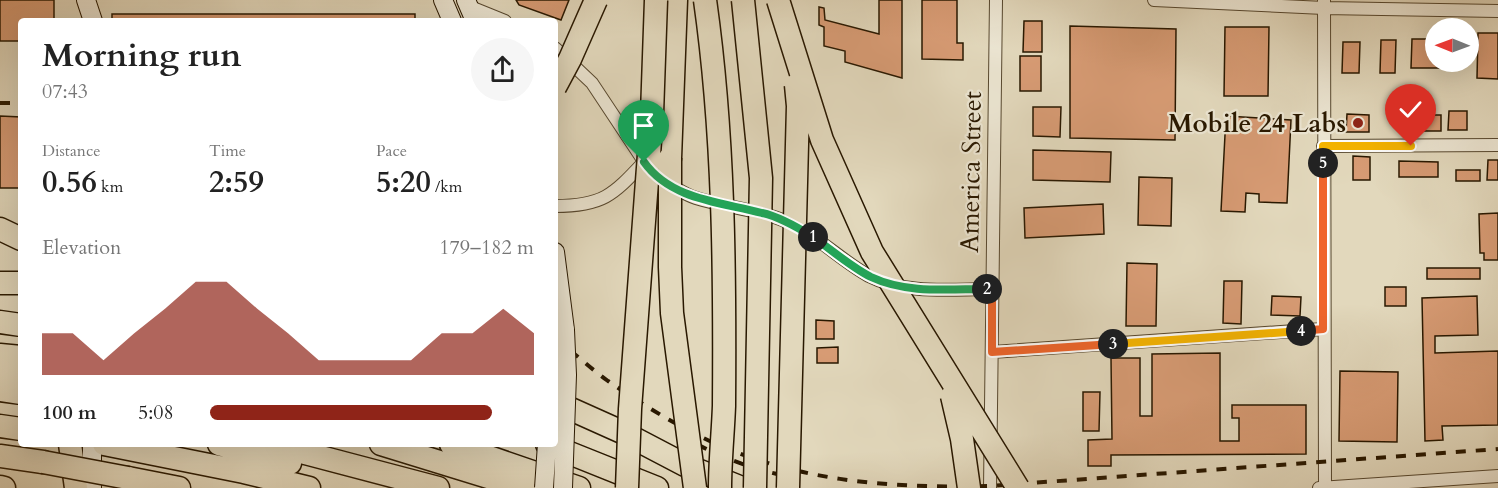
<!DOCTYPE html>
<meta charset="utf-8">
<style>
:root{--surface:#fff;--page:#f6f6f6;--text:#222;--muted:#767676;--accent:#8f2418}
body{margin:0;font-family:Cardo,serif;background:var(--page);color:var(--text);height:100vh;display:flex;flex-direction:column;font-size:22px;white-space:nowrap}
*{box-sizing:border-box;margin:0}
p{font-size:20px;color:var(--muted)}
.icon{flex:none;width:33px;height:33px;fill:none;stroke:currentColor;stroke-width:2;stroke-linecap:round;stroke-linejoin:round}
.map{position:relative;flex:1;overflow:hidden}
.panel{position:absolute;left:18px;top:18px;width:540px;height:429px;display:flex;flex-direction:column;background:var(--surface);border-radius:6px;box-shadow:0 6px 24px #0002}
.panel>*{flex:none}
.needle{width:39px;rotate:271deg}
.tools{position:absolute;left:1425px;top:18px;display:grid;gap:12px}
.tools a{display:grid;place-items:center;width:54px;height:54px;border-radius:50%;background:var(--surface);box-shadow:0 6px 24px #0002;font-size:30px}
.pin{position:absolute;display:grid;place-items:center;width:51px;height:51px;color:#fff;margin:-62px -26px;border-radius:50% 50% 50% 0;rotate:-45deg;box-shadow:0 0 6px #0007}
.pin .icon{rotate:45deg}
.km{position:absolute;width:30px;height:30px;margin:-15px;border-radius:50%;background:#222;color:#fff;font-size:16px;line-height:30px;text-align:center}
.round{display:grid;place-items:center;flex:none;width:63px;height:63px;border-radius:32px;background:var(--page)}
.overview{display:flex;align-items:center;justify-content:space-between;height:102px;padding:0 24px}
h1{font-size:33px;font-weight:800;line-height:45px}
.metrics{display:grid;grid-template-columns:repeat(3,1fr);gap:9px;height:102px;padding:6px 24px}
.metrics div{display:grid;align-content:center}
.metrics b{font-size:30px;font-weight:800}
.metrics small{font-size:16px;font-weight:400}
.metrics p{font-size:16px}
.chart{height:168px;padding:12px 24px}
.chart p{display:flex;justify-content:space-between}
.chart svg{width:100%;height:108px;margin-top:6px;fill:var(--accent);opacity:.7}
ul{padding:0 24px;list-style:none;font-size:20px}
li{display:grid;grid-template-columns:96px 72px 1fr;align-items:center;height:45px}
li i{height:15px;border-radius:8px;background:var(--accent)}
.map>svg:first-child{display:block}
.building{fill:#d79b74;stroke:#291800;stroke-width:1.5}
.lines{fill:none;stroke-linecap:round;stroke-linejoin:round}
.street-casing{stroke:#57482f;stroke-width:14}
.secondary-casing{stroke:#291800;stroke-width:20}
.highway-casing{stroke:#291800;stroke-width:25}
.street{stroke:#ece6d3;stroke-width:12}
.secondary{stroke:#ece6d3;stroke-width:18}
.highway{stroke:#e2d8bc;stroke-width:22}
.rail{stroke:#291800;stroke-width:4;stroke-dasharray:10 10;stroke-linecap:butt}
.secondary-bridge-casing{stroke:#291800;stroke-width:20;stroke-linecap:butt}
.highway-bridge-casing{stroke:#291800;stroke-width:25;stroke-linecap:butt}
.secondary-bridge{stroke:#ece6d3;stroke-width:18}
.highway-bridge{stroke:#e2d8bc;stroke-width:22}
.split-1-casing{stroke:#fff;stroke-width:12}
.split-2-casing{stroke:#fff;stroke-width:12}
.split-3-casing{stroke:#fff;stroke-width:12}
.split-4-casing{stroke:#fff;stroke-width:12}
.split-5-casing{stroke:#fff;stroke-width:12}
.split-6-casing{stroke:#fff;stroke-width:12}
.split-1{stroke:#22a559;stroke-width:8}
.split-2{stroke:#22a559;stroke-width:8}
.split-3{stroke:#f0652b;stroke-width:8}
.split-4{stroke:#f5b400;stroke-width:8}
.split-5{stroke:#f0652b;stroke-width:8}
.split-6{stroke:#f5b400;stroke-width:8}
.poi-dot{fill:#8f2418;stroke:#ece6d3;stroke-width:2}
.labels{text-anchor:middle;dominant-baseline:central;stroke-width:4.5;stroke-linejoin:round;paint-order:stroke}
.poi-label{font-size:26px;font-weight:bold;fill:#291800;stroke:#ece6d3;text-anchor:end}
.street-label{font-size:26px;fill:#291800;stroke:#ece6d3}
</style>
<div class="map">
<svg width="1498" height="488" viewBox="0 0 1498 488">
<rect width="100%" height="100%" fill="#e2d8bc"/>
<filter id="stains"><feTurbulence type="fractalNoise" baseFrequency=".00333" numOctaves="4"/><feColorMatrix values="0 0 0 0 .2 0 0 0 0 .09 0 0 0 0 .02 0 0 0 .5 -.17"/></filter>
<radialGradient id="worn" r=".72"><stop offset=".6" stop-color="#630" stop-opacity="0"/><stop offset="1" stop-color="#630" stop-opacity=".3"/></radialGradient>
<path class="building" d="M0,0H54V21H21V41H0Z
M516,0H569L561,20L519,5Z
M879,0H902V78L845,62V51L824,46V27L819,25V7L824,8L825,20L879,34Z
M922,0H957V43H963V60L922,59Z
M112,14H415V21H112Z
M1024,21H1042V52H1023Z
M1070,26L1176,29L1175,140L1070,138Z
M1225,27H1269L1268,96H1224Z
M1478,33H1498V79L1477,78Z
M1412,39H1436V62H1440V68H1411Z
M1381,40H1396L1395,73H1380Z
M1343,42H1360L1359,73H1342Z
M1020,56H1041V91H1020Z
M1033,107H1061L1060,137L1033,136Z
M1449,111H1467V130H1448Z
M1347,114L1369,115V132H1346Z
M1413,115H1441V131H1413Z
M0,116L21,117V188H0Z
M1226,116L1291,120L1287,203L1259,202V194L1246,193L1245,212L1221,211Z
M1033,150L1111,152L1110,182L1033,180Z
M1353,156L1370,157V180H1353Z
M1488,160H1498V180H1487Z
M1399,161L1438,162V177H1399Z
M1456,170H1480V181H1456Z
M1139,177L1172,178L1171,226L1138,225Z
M1103,204L1104,234L1025,238L1024,208Z
M1498,213V260H1484V253H1480L1479,214Z
M1127,263L1157,264L1156,326H1126Z
M1427,268H1480V279H1427Z
M1224,281H1242L1241,324L1223,323Z
M1385,287H1406V306H1385Z
M1272,296L1301,297L1300,316L1271,315Z
M1477,296L1478,335L1435,336V353L1498,351V425L1442,426L1443,440L1425,441L1422,298Z
M816,320L834,321V339H816Z
M838,347V363H817V348Z
M1220,353V441H1239V418H1232V405H1306V454L1111,455V466H1088V440L1112,439L1111,358H1140V416H1152V354Z
M1340,371L1398,372L1397,442L1339,441Z
M1083,392H1100L1099,431H1083Z"/>
<g class="lines">
<g class="street-casing">
<path id="street" d="M1154,0L1324,8L1498,11
M1324,0L1325,488
M468,6L505,21
M555,48L592,83L647,166
M1323,146L1498,145
M667,183C676,188 686,195 696,198C725,207 756,209 785,221C816,234 840,260 869,276C906,295 952,289 992,289
M555,206C603,206 613,195 644,162
M992,352L1323,329
M990,488L996,0
M1319,488L1498,476"/>
</g>
<g class="secondary-casing">
<path id="secondary" d="M86,0L93,21
M443,0L452,21
M466,0L475,21
M555,252L565,330
M92,488V444"/>
</g>
<g class="highway-casing">
<path id="highway" d="M670,158L676,0
M0,229L21,239
M0,283H21
M0,322L21,325
M0,355L21,357
M0,370L21,374
M0,390L21,393
M555,402L622,432L685,465L742,488
M0,426L21,429
M70,444L76,488
M104,444L244,472L309,488
M219,444L290,463
M271,444L438,488
M381,444L524,488
M451,444L579,488
M547,444L657,488
M0,456L43,462
M128,478L179,488
M0,487L4,488"/>
</g>
<use href="#street" class="street"/>
<use href="#secondary" class="secondary"/>
<use href="#highway" class="highway"/>
<path class="rail" d="M0,103H21
M555,338C573,352 590,368 608,381C652,411 701,441 752,458C829,484 908,488 990,486L1498,449
M680,435C711,453 743,466 777,474"/>
<g class="secondary-bridge-casing">
<path id="secondary-bridge" d="M544,488L547,444
M563,488L567,375L565,330"/>
</g>
<g class="highway-bridge-casing">
<path id="highway-bridge" d="M705,0C724,134 725,270 724,406C723,433 720,461 720,488
M743,0L761,178L755,488
M778,0L822,140L872,252L1018,488
M555,87L570,59L596,0
M670,158V267L672,313L695,488
M952,396L962,439L969,488
M43,462L128,478
M627,488L630,409L652,114L656,0
M788,488L798,106L796,85"/>
</g>
<use href="#secondary-bridge" class="secondary-bridge"/>
<use href="#highway-bridge" class="highway-bridge"/>
</g>
<g class="lines">
<g class="split-1-casing">
<path id="split-1" d="M644,162C671,200 721,202 762,213C780,217 797,227 813,237"/>
</g>
<g class="split-2-casing">
<path id="split-2" d="M813,237C832,250 851,267 871,277C907,294 949,289 987,289"/>
</g>
<g class="split-3-casing">
<path id="split-3" d="M987,289H992V352L1113,344"/>
</g>
<g class="split-4-casing">
<path id="split-4" d="M1113,344L1301,331"/>
</g>
<g class="split-5-casing">
<path id="split-5" d="M1301,331L1323,329V163"/>
</g>
<g class="split-6-casing">
<path id="split-6" d="M1323,163V146H1411"/>
</g>
<use href="#split-1" class="split-1"/>
<use href="#split-2" class="split-2"/>
<use href="#split-3" class="split-3"/>
<use href="#split-4" class="split-4"/>
<use href="#split-5" class="split-5"/>
<use href="#split-6" class="split-6"/>
</g>
<circle class="poi-dot" cx="1358" cy="123" r="6"/>
<g class="labels">
<g class="poi-label">
<text x="1346" y="123">Mobile 24 Labs</text>
</g>
<g class="street-label">
<text transform="translate(971 172) rotate(-89)">America Street</text>
</g>
</g>
<rect width="100%" height="100%" filter="url(#stains)"/>
<rect width="100%" height="100%" fill="url(#worn)"/>
</svg>
<div class="tools">
<a><svg class="needle" viewBox="-14 -14 28 28"><path d="M0-13l5 13h-10z" fill="#e53935"/><path d="M0 13l5-13h-10z" fill="#767676"/></svg></a>
</div>
<div class="pin" style="left:644px;top:162px;background:#1e9e55"><svg class="icon" aria-label="arrive" viewBox="0 0 24 24"><path d="M6 21V4h12l-3 4 3 4H6"/></svg></div>
<div class="pin" style="left:1411px;top:146px;background:#d93025"><svg class="icon" aria-label="check" viewBox="0 0 24 24"><path d="M5 12l5 5 9-10"/></svg></div>
<b class="km" style="left:813px;top:237px">1</b>
<b class="km" style="left:987px;top:289px">2</b>
<b class="km" style="left:1113px;top:344px">3</b>
<b class="km" style="left:1301px;top:331px">4</b>
<b class="km" style="left:1323px;top:163px">5</b>
<section class="panel">
<div class="overview"><div><h1>Morning run</h1><p>07:43</p></div><a class="round"><svg class="icon" aria-label="share" viewBox="0 0 24 24"><path d="M12 15V3M7 8l5-5 5 5M5 13v7h14v-7"/></svg></a></div>
<div class="metrics">
<div><p>Distance</p><b>0.56<small> km</small></b></div>
<div><p>Time</p><b>2:59</b></div>
<div><p>Pace</p><b>5:20<small> /km</small></b></div>
</div>
<div class="chart"><p><span>Elevation</span>179–182 m</p>
<svg viewBox="0 0 160 44" preserveAspectRatio="none"><path d="M0 44V27L10 27L20 38L30 27L40 17L50 6L60 6L70 17L80 27L90 38L100 38L110 38L120 38L130 27L140 27L150 17L160 27V44z"/></svg>
</div>
<ul>
<li><b>100 m</b>5:08<i style="width:87%"></i></li>
</ul>
</section>
</div>
